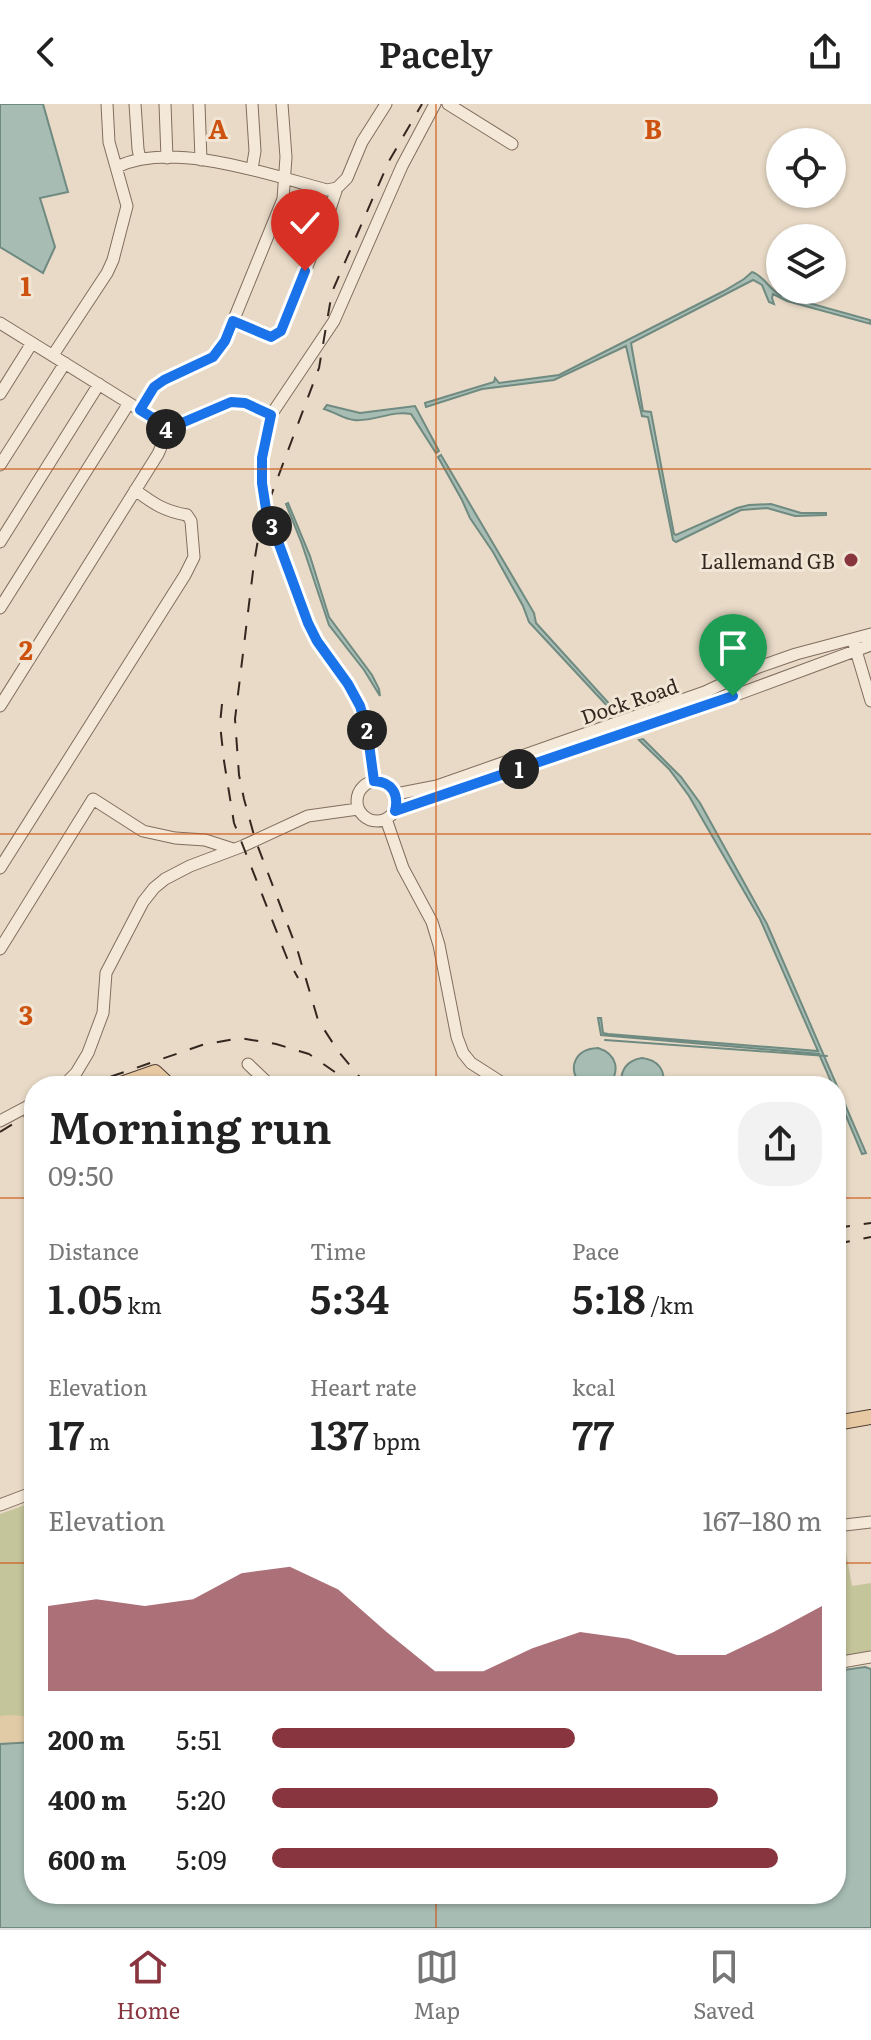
<!DOCTYPE html>
<meta charset="utf-8">
<style>
:root{--surface:#fff;--page:#f2f2f2;--text:#222;--muted:#767676;--line:#e0e0e0;--accent:#89353f}
body{margin:0;font-family:Literata,serif;background:var(--page);color:var(--text);height:100vh;display:flex;flex-direction:column;font-size:30px;white-space:nowrap}
*{box-sizing:border-box;margin:0}
p{font-size:26px;color:var(--muted)}
.icon{flex:none;width:44px;height:44px;fill:none;stroke:currentColor;stroke-width:2;stroke-linecap:round;stroke-linejoin:round}
.map{position:relative;flex:1;overflow:hidden}
.sheet{position:absolute;left:24px;top:972px;width:822px;height:828px;display:flex;flex-direction:column;background:var(--surface);border-radius:32px;box-shadow:0 2px 6px #0004}
.sheet>*{flex:none}
.fabs{position:absolute;left:766px;top:24px;display:grid;gap:16px}
.fabs a{display:grid;place-items:center;width:80px;height:80px;border-radius:50%;background:var(--surface);box-shadow:0 2px 6px #0004;font-size:40px}
.pin{position:absolute;display:grid;place-items:center;width:68px;height:68px;color:#fff;margin:-82px -34px;border-radius:50% 50% 50% 0;rotate:-45deg;box-shadow:0 0 8px #0007}
.pin .icon{rotate:45deg}
.km{position:absolute;width:40px;height:40px;margin:-20px;border-radius:50%;background:#222;color:#fff;font-size:22px;line-height:40px;text-align:center}
.round{display:grid;place-items:center;flex:none;width:84px;height:84px;border-radius:32px;background:var(--page)}
.overview{display:flex;align-items:center;justify-content:space-between;height:136px;padding:0 24px}
h1{font-size:44px;font-weight:600;line-height:60px}
.stats{display:grid;grid-template-columns:repeat(3,1fr);gap:12px;height:136px;padding:8px 24px}
.stats div{display:grid;align-content:center}
.stats b{font-size:40px;font-weight:600}
.stats small{font-size:22px;font-weight:400}
.stats p{font-size:22px}
.chart{height:224px;padding:16px 24px}
.chart p{display:flex;justify-content:space-between}
.chart svg{width:100%;height:144px;margin-top:8px;fill:var(--accent);opacity:.7}
ul{padding:0 24px;list-style:none;font-size:26px}
li{display:grid;grid-template-columns:128px 96px 1fr;align-items:center;height:60px}
li i{height:20px;border-radius:10px;background:var(--accent)}
header{display:flex;justify-content:space-between;align-items:center;height:104px;padding:0 24px;background:var(--surface);font-size:36px;font-weight:600}
.menu{display:flex;justify-content:space-around;align-items:center;height:112px;border-top:2px solid var(--line);background:var(--surface);font-size:22px;color:var(--muted)}
.menu a{display:grid;justify-items:center;gap:4px}
.menu .active{color:var(--accent)}
.map>svg:first-child{display:block}
.green{fill:#c5c59b}
.sand{fill:#e1cba7}
.water{fill:#a7bdb4;stroke:#6f8a80;stroke-width:2}
.lines{fill:none;stroke-linecap:round;stroke-linejoin:round}
.stream{stroke:#6f8a80;stroke-width:2}
.minor-casing{stroke:#826d5e;stroke-width:13}
.major-casing{stroke:#503c32;stroke-width:16}
.minor{stroke:#f4e9d8;stroke-width:11}
.major{stroke:#e7caa3;stroke-width:14}
.rail{stroke:#342720;stroke-width:2;stroke-dasharray:14 14;stroke-linecap:butt}
.route-casing{stroke:#fff;stroke-width:16}
.route{stroke:#1a73e8;stroke-width:10}
.grid{fill:none;stroke:#cd520f;stroke-width:2;stroke-opacity:0.55}
.poi-dot{fill:#89353f;stroke:#f1e6d5;stroke-width:3}
.labels{text-anchor:middle;dominant-baseline:central;stroke-width:6;stroke-linejoin:round;paint-order:stroke}
.poi-label{font-size:20px;fill:#342720;stroke:#f1e6d5;text-anchor:end}
.street-label{font-size:20px;fill:#342720;stroke:#f1e6d5}
.grid-label{font-size:26px;text-anchor:middle;font-weight:bold;fill:#cd520f;stroke:#f1e6d5;stroke-width:6;stroke-linejoin:round;paint-order:stroke}
</style>
<header><svg class="icon" aria-label="back" viewBox="0 0 24 24"><path d="M15 5l-7 7 7 7"/></svg>Pacely<svg class="icon" aria-label="share" viewBox="0 0 24 24"><path d="M12 15V3M7 8l5-5 5 5M5 13v7h14v-7"/></svg></header>
<div class="map">
<svg width="871" height="1824" viewBox="0 0 871 1824">
<rect width="100%" height="100%" fill="#e8dac6"/>
<path class="green" d="M34,1398V1629L0,1633V1410Z
M842,1427L852,1482L871,1479V1549L836,1554V1428Z"/>
<path class="sand" d="M10,1611L34,1613V1664L0,1665V1612Z"/>
<path class="water" d="M0,0H43L68,88L40,94L55,143L43,169L0,143Z
M752,168C763,171 769,185 780,191L870,216L871,220L787,197L773,190L772,194L774,200L769,198L762,181L753,176L631,239L643,307L651,308L674,430L676,431L737,404L749,401L771,400L801,409H826V411L795,412L767,404L741,406L676,438L673,436L648,313L642,312L626,242L554,276L482,285L426,303L425,299L494,278L495,274L499,279L559,271L724,187L744,175Z
M327,301L360,309L415,302L439,347L436,349L411,310C392,306 374,318 354,316C343,315 335,308 324,305Z
M441,351L534,509L536,519L614,605L611,606L529,518L523,502L493,448L470,414L462,396L438,353Z
M288,399L310,452L329,513L372,571L379,585L380,592L364,566L329,521L302,440L286,400Z
M643,635L681,673L700,699L767,820L866,1049L862,1050L836,988V982H833L819,950L601,931L598,914H601L603,929L608,930L818,947L760,815L689,692L669,665L639,636Z
M598,944C617,950 621,967 608,982H582C566,964 575,945 598,944Z
M642,954C658,956 666,966 663,982H622C619,967 627,956 642,954Z
M865,1563L871,1565V1824H0V1640L34,1638V1790H836V1567Z"/>
<g class="lines">
<path class="stream" d="M605,936L827,952"/>
<g class="minor-casing">
<path id="minor" d="M135,0L138,45L140,55
M165,0L167,54
M199,0L201,56
M252,0L255,47L252,65
M448,0L512,40
M117,63C173,36 270,71 327,86L337,84L347,74L362,38L386,0
M233,217L271,233L281,227L329,108L337,84
M0,219L153,314C165,329 166,333 158,350L0,602
M53,251L107,169L113,156L127,102L109,38L107,0
M0,290L32,239
M140,306L154,283L164,276L213,253L225,237L283,95L286,53L282,0
M163,327L231,298L245,299L271,311
M0,361L65,259
M0,438L99,280
M0,504L129,299
M854,540L871,597
M357 697a20 20 0 1 1 40 0a20 20 0 1 1-40 0Z
M374,677L367,625L360,602L348,580L317,537L308,519L266,405L262,379V354L271,311L334,217L402,62L435,0
M396,690L437,682L556,640L705,588L756,564L796,550L871,530
M395,707L733,592L871,541
M386,715L403,764L432,818L439,841L457,933L463,949L471,959L507,982
M0,764L185,471L194,453L191,417L187,411C164,407 154,400 135,386
M0,845L93,695L143,727L175,734L205,736L233,745
M248,960L271,982
M63,982L76,969L88,949L103,909L106,869L143,798L154,784L165,775L190,762L243,742L308,712L358,705
M0,1017L34,999
M0,1401L34,1388
M836,1422L871,1418
M836,1559L871,1553"/>
</g>
<g class="major-casing">
<path id="major" d="M115,982L155,968L170,982
M836,1319L871,1313"/>
</g>
<use href="#minor" class="minor"/>
<use href="#major" class="major"/>
<path class="rail" d="M222,600L220,620L224,657L234,719L287,854L298,874
M84,982L202,941L240,934L276,940L309,950L355,982
M367,982L338,947L318,916L298,848L255,735L244,695L239,671L235,615L254,459L259,430L266,405L319,264L332,188L389,57L422,0
M0,1028L34,1007
M836,1124L871,1119
M836,1140L871,1133"/>
</g>
<g class="lines">
<g class="route-casing">
<path id="route" d="M305,167L281,227L271,233L233,217L225,237L213,253L164,276L154,283L140,306L153,314L163,327L231,298L245,299L271,311L262,354V379L266,405L308,519L317,537L348,580L360,602L367,625L374,677C393,678 399,691 395,707L733,592"/>
</g>
<use href="#route" class="route"/>
</g>
<path class="grid" d="M436,0V982M0,365H871M0,730H871M0,1094H34M836,1094H871M0,1459H34M836,1459H871M436,1790V1824"/>
<circle class="poi-dot" cx="851" cy="456" r="8"/>
<g class="labels">
<g class="poi-label">
<text x="835" y="456">Lallemand GB</text>
</g>
<g class="street-label">
<text transform="translate(629 596) rotate(-19)">Dock Road</text>
</g>
</g>
<g class="grid-label">
<text x="218" y="35">A</text>
<text x="653" y="35">B</text>
<text x="26" y="192">1</text>
<text x="26" y="556">2</text>
<text x="26" y="921">3</text>
</g>
</svg>
<div class="fabs">
<a><svg class="icon" aria-label="locate" viewBox="0 0 24 24"><circle cx="12" cy="12" r="6"/><path d="M12 2v4M12 18v4M2 12h4M18 12h4"/></svg></a>
<a><svg class="icon" aria-label="layers" viewBox="0 0 24 24"><path d="M12 4l9 5-9 5-9-5zM3 14l9 5 9-5"/></svg></a>
</div>
<div class="pin" style="left:733px;top:592px;background:#1e9e55"><svg class="icon" aria-label="arrive" viewBox="0 0 24 24"><path d="M6 21V4h12l-3 4 3 4H6"/></svg></div>
<div class="pin" style="left:305px;top:167px;background:#d93025"><svg class="icon" aria-label="check" viewBox="0 0 24 24"><path d="M5 12l5 5 9-10"/></svg></div>
<b class="km" style="left:519px;top:665px">1</b>
<b class="km" style="left:367px;top:626px">2</b>
<b class="km" style="left:272px;top:422px">3</b>
<b class="km" style="left:166px;top:325px">4</b>
<section class="sheet">
<div class="overview"><div><h1>Morning run</h1><p>09:50</p></div><a class="round"><svg class="icon" aria-label="share" viewBox="0 0 24 24"><path d="M12 15V3M7 8l5-5 5 5M5 13v7h14v-7"/></svg></a></div>
<div class="stats">
<div><p>Distance</p><b>1.05<small> km</small></b></div>
<div><p>Time</p><b>5:34</b></div>
<div><p>Pace</p><b>5:18<small> /km</small></b></div>
</div>
<div class="stats">
<div><p>Elevation</p><b>17<small> m</small></b></div>
<div><p>Heart rate</p><b>137<small> bpm</small></b></div>
<div><p>kcal</p><b>77</b></div>
</div>
<div class="chart"><p><span>Elevation</span>167–180 m</p>
<svg viewBox="0 0 160 44" preserveAspectRatio="none"><path d="M0 44V18L10 16L20 18L30 16L40 8L50 6L60 13L70 26L80 38L90 38L100 31L110 26L120 28L130 33L140 33L150 26L160 18V44z"/></svg>
</div>
<ul>
<li><b>200 m</b>5:51<i style="width:55%"></i></li>
<li><b>400 m</b>5:20<i style="width:81%"></i></li>
<li><b>600 m</b>5:09<i style="width:92%"></i></li>
</ul>
</section>
</div>
<nav class="menu">
<a class="active"><svg class="icon" aria-label="home" viewBox="0 0 24 24"><path d="M3 11l9-7 9 7M6 9v11h12V9"/></svg>Home</a>
<a><svg class="icon" aria-label="map" viewBox="0 0 24 24"><path d="M3 6l6-2 6 2 6-2v14l-6 2-6-2-6 2zM9 4v14M15 6v14"/></svg>Map</a>
<a><svg class="icon" aria-label="saved" viewBox="0 0 24 24"><path d="M7 4h10v16l-5-4-5 4z"/></svg>Saved</a>
</nav>
